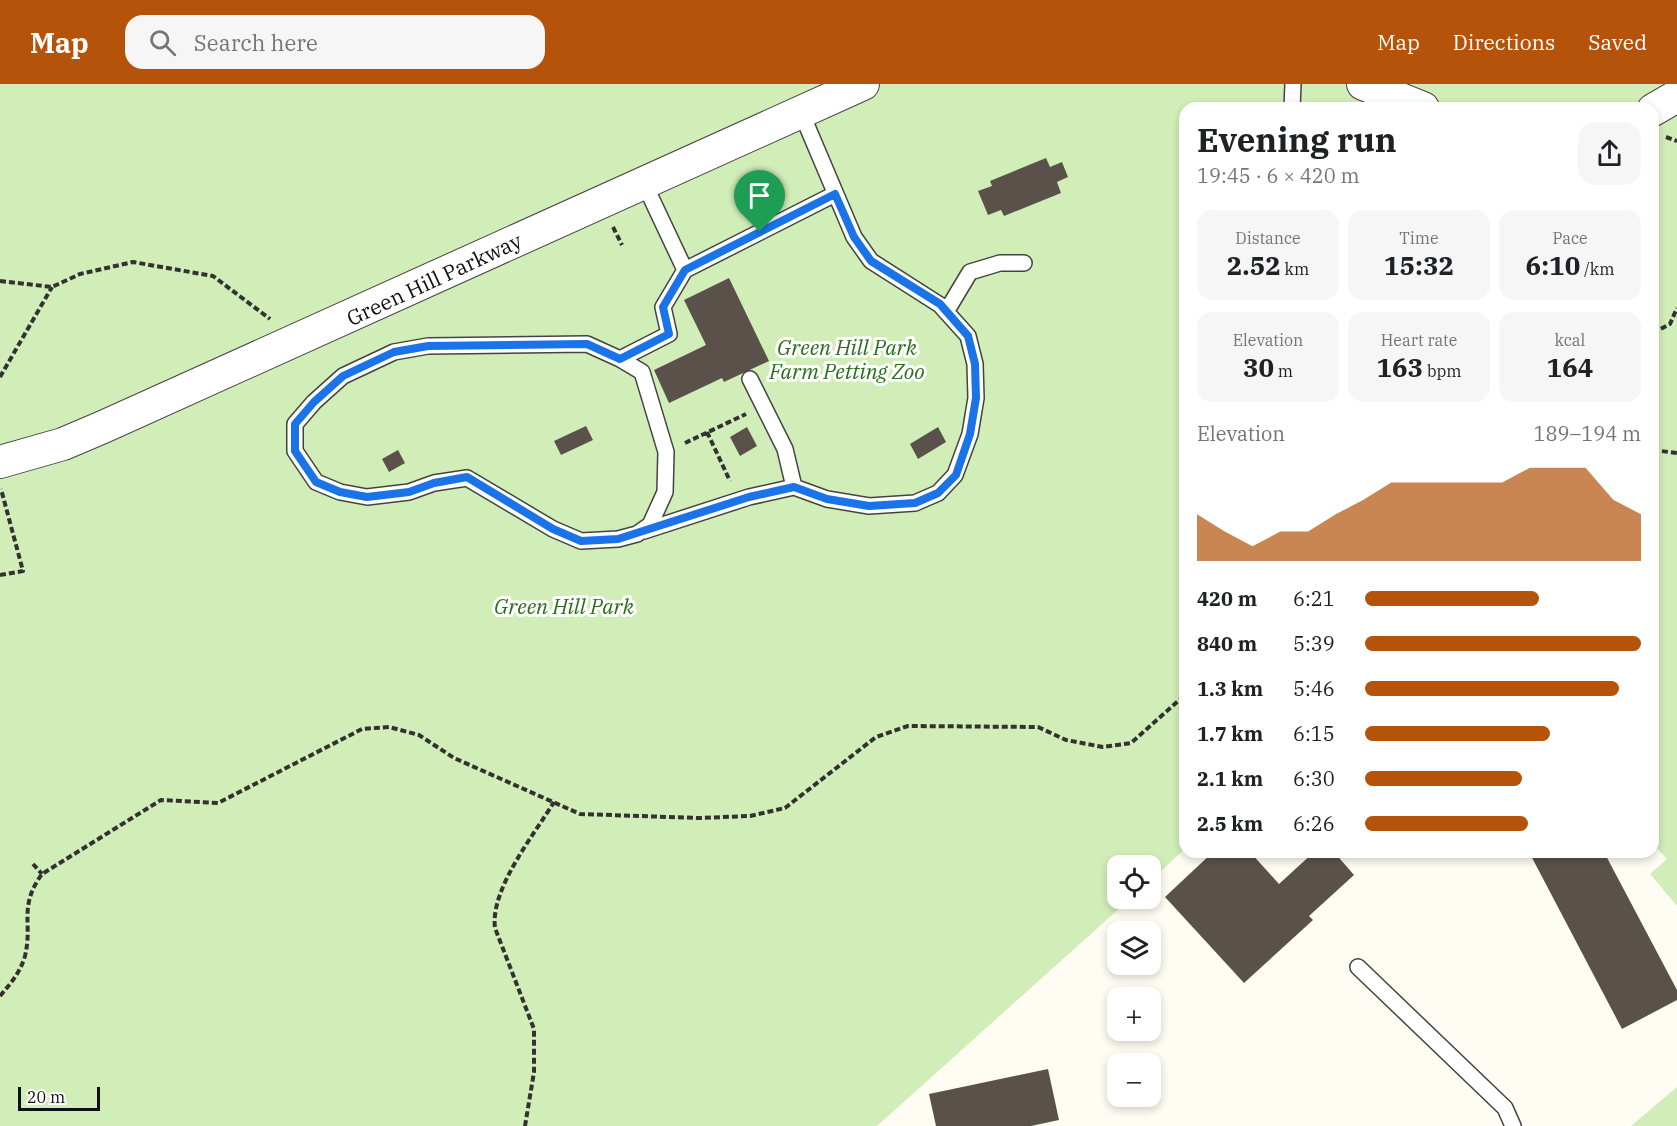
<!DOCTYPE html>
<meta charset="utf-8">
<style>
:root{--surface:#fff;--page:#f6f6f6;--text:#202124;--muted:#757577;--accent:#b45309}
body{margin:0;font-family:"IBM Plex Serif",serif;background:var(--page);color:var(--text);height:100vh;display:flex;flex-direction:column;font-size:22px;white-space:nowrap}
*{box-sizing:border-box;margin:0}
p{font-size:20px;color:var(--muted)}
.icon{flex:none;width:33px;height:33px;fill:none;stroke:currentColor;stroke-width:2;stroke-linecap:round;stroke-linejoin:round}
.map{position:relative;flex:1;overflow:hidden}
.details{position:absolute;left:1179px;top:18px;width:480px;height:756px;display:flex;flex-direction:column;background:var(--surface);border-radius:18px;box-shadow:0 3px 9px #0003}
.details>*{flex:none}
.tools{position:absolute;left:1107px;top:771px;display:grid;gap:12px}
.tools a{display:grid;place-items:center;width:54px;height:54px;border-radius:12px;background:var(--surface);box-shadow:0 3px 9px #0003;font-size:30px}
.scale{position:absolute;left:18px;bottom:15px;width:82px;box-sizing:border-box;padding-left:6px;border:3px solid #101010;border-top:0;font-size:16px;line-height:21px;white-space:nowrap;color:#101010;-webkit-text-stroke:4px #fff;paint-order:stroke}
.pin{position:absolute;display:grid;place-items:center;width:51px;height:51px;color:#fff;margin:-62px -26px;border-radius:50% 50% 50% 0;rotate:-45deg;box-shadow:0 0 6px #0007}
.pin .icon{rotate:45deg}
.round{display:grid;place-items:center;flex:none;width:63px;height:63px;border-radius:18px;background:var(--page)}
.head{display:flex;align-items:center;justify-content:space-between;height:102px;padding:0 18px}
h1{font-size:33px;font-weight:800;line-height:45px}
.figures{display:grid;grid-template-columns:repeat(3,1fr);gap:9px;height:102px;padding:6px 18px}
.figures div{display:grid;align-content:center;border-radius:15px;background:var(--page);text-align:center}
.figures b{font-size:26px;font-weight:800}
.figures small{font-size:16px;font-weight:400}
.figures p{font-size:16px}
.chart{height:168px;padding:12px 18px}
.chart p{display:flex;justify-content:space-between}
.chart svg{width:100%;height:108px;margin-top:6px;fill:var(--accent);opacity:.7}
ul{padding:0 18px;list-style:none;font-size:20px}
li{display:grid;grid-template-columns:96px 72px 1fr;align-items:center;height:45px}
li i{height:15px;border-radius:8px;background:var(--accent)}
header{display:flex;align-items:center;gap:36px;box-sizing:border-box;height:84px;padding:0 30px;background:var(--accent);color:#fff}
header strong{font-size:28px}
nav{display:flex;gap:33px;margin-inline-start:auto;font-size:21px}
.search{width:420px;height:54px;background:var(--page);display:flex;align-items:center;gap:15px;box-sizing:border-box;padding:0 21px;border-radius:18px;color:var(--muted);font-size:22px}
.map>svg:first-child{display:block}
.green{fill:#d2eeb8}
.building{fill:#5a514b}
.lines{fill:none;stroke-linecap:round;stroke-linejoin:round}
.lane-casing{stroke:#434343;stroke-width:18}
.street-casing{stroke:#434343;stroke-width:34}
.path{stroke:#323232;stroke-width:4;stroke-dasharray:6 3;stroke-linecap:butt}
.lane{stroke:#fff;stroke-width:15}
.street{stroke:#fff;stroke-width:32}
.route-casing{stroke:#fff;stroke-width:12}
.route{stroke:#1a73e8;stroke-width:8}
.labels{text-anchor:middle;dominant-baseline:central;stroke-width:6;stroke-linejoin:round;paint-order:stroke}
.street-label{font-size:21px;fill:#101010;stroke:#fff}
.park-label{font-size:21px;font-style:italic;fill:#296f19;stroke:#fff}
</style>
<header>
<strong>Map</strong>
<div class="search"><svg class="icon" aria-label="search" viewBox="0 0 24 24"><circle cx="10" cy="10" r="6"/><path d="M15 15l6 6"/></svg>Search here</div>
<nav><a>Map</a><a>Directions</a><a>Saved</a></nav>
</header>
<div class="map">
<svg width="1677" height="1042" viewBox="0 0 1677 1042">
<rect width="100%" height="100%" fill="#fffdf3"/>
<path class="green" d="M0,0H1677V822L1650,790L1667,775L1653,760V24H1185V765L1151,796L1150,782H1118V814L1130,815L877,1042H0Z
M1677,1003V1042H1631Z"/>
<path class="building" d="M1046,74L1050,83L1062,78L1068,93L1057,98L1061,109L1004,132L1001,126L988,131L978,107L992,102L990,97Z
M729,194L769,277L724,298L722,294L669,319L654,286L706,261L684,216Z
M586,342L593,356L561,371L554,357Z
M747,343L757,362L740,372L730,353Z
M938,343L946,358L918,375L910,360Z
M398,366L405,379L389,388L382,375Z
M1213,768H1250L1279,800L1314,768H1334L1354,791L1309,832L1313,836L1244,899L1165,813Z
M1529,768H1604L1677,906V916L1622,945Z
M1048,985L1059,1036L1031,1042H936L929,1010Z"/>
<g class="lines">
<g class="lane-casing">
<path id="lane" d="M1292,24L1293,0
M644,99L685,186L835,110
M946,228L970,188L1000,179H1024
M620,275L587,260L428,262L394,268L343,292L314,318L295,340V367L316,398L340,408L367,413L409,408L434,399L467,394L553,445L581,457L618,455L637,450L650,441L665,408L666,368L642,288L620,275L669,250L663,223L685,186
M750,295L785,365L794,403L827,415L869,422L915,419L938,409L955,391L970,350L976,314L975,280L968,252L940,221L871,177L854,153L801,28
M644,447L749,413L794,403
M1358,883L1505,1024L1513,1042"/>
</g>
<g class="street-casing">
<path id="street" d="M1363,0L1423,24
M1653,26L1677,12
M0,378L63,360L103,343L863,0"/>
</g>
<path class="path" d="M1666,53L1677,57
M613,143L622,161
M0,197L52,203L80,190L133,178L213,192L270,235
M1653,249L1670,240L1677,224
M0,293L52,203
M707,348L730,397
M685,359L746,330
M1653,366L1677,369
M0,491L23,487L1,405
M33,780L42,790
M0,912C11,899 20,889 25,872C33,839 18,823 42,790L161,716L218,719L362,645L389,643L419,651L454,674L580,730L699,734L750,732L785,724L876,653L908,642L1038,643L1066,656L1103,663L1131,659L1185,611
M525,1042L534,988V945L495,844C490,805 534,751 554,718"/>
<use href="#lane" class="lane"/>
<use href="#street" class="street"/>
</g>
<g class="lines">
<g class="route-casing">
<path id="route" d="M835,110L854,153L871,177L940,220L968,252L975,280L976,314L970,350L956,391L938,409L915,419L869,422L827,415L794,403L749,413L618,455L581,457L553,445L467,393L434,399L409,408L367,413L340,408L316,398L295,367V340L314,318L343,292L394,268L428,262L587,260L620,275L669,250L663,223L685,186Z"/>
</g>
<use href="#route" class="route"/>
</g>
<g class="labels">
<g class="street-label">
<text transform="translate(434 195) rotate(-25)">Green Hill Parkway</text>
</g>
<g class="park-label">
<text x="847" y="263">Green Hill Park<tspan x="847" dy="24">Farm Petting Zoo</tspan></text>
<text x="564" y="522">Green Hill Park</text>
</g>
</g>
</svg>
<div class="tools">
<a><svg class="icon" aria-label="locate" viewBox="0 0 24 24"><circle cx="12" cy="12" r="6"/><path d="M12 2v4M12 18v4M2 12h4M18 12h4"/></svg></a>
<a><svg class="icon" aria-label="layers" viewBox="0 0 24 24"><path d="M12 4l9 5-9 5-9-5zM3 14l9 5 9-5"/></svg></a>
<a>+</a>
<a>−</a>
</div>
<div class="scale">20 m</div>
<div class="pin" style="left:760px;top:148px;background:#1e9e55"><svg class="icon" aria-label="arrive" viewBox="0 0 24 24"><path d="M6 21V4h12l-3 4 3 4H6"/></svg></div>
<section class="details">
<div class="head"><div><h1>Evening run</h1><p>19:45 · 6 × 420 m</p></div><a class="round"><svg class="icon" aria-label="share" viewBox="0 0 24 24"><path d="M12 15V3M7 8l5-5 5 5M5 13v7h14v-7"/></svg></a></div>
<div class="figures">
<div><p>Distance</p><b>2.52<small> km</small></b></div>
<div><p>Time</p><b>15:32</b></div>
<div><p>Pace</p><b>6:10<small> /km</small></b></div>
</div>
<div class="figures">
<div><p>Elevation</p><b>30<small> m</small></b></div>
<div><p>Heart rate</p><b>163<small> bpm</small></b></div>
<div><p>kcal</p><b>164</b></div>
</div>
<div class="chart"><p><span>Elevation</span>189–194 m</p>
<svg viewBox="0 0 160 44" preserveAspectRatio="none"><path d="M0 44V25L10 32L20 38L30 32L40 32L50 25L60 19L70 12L80 12L90 12L100 12L110 12L120 6L130 6L140 6L150 19L160 25V44z"/></svg>
</div>
<ul>
<li><b>420 m</b>6:21<i style="width:63%"></i></li>
<li><b>840 m</b>5:39<i style="width:100%"></i></li>
<li><b>1.3 km</b>5:46<i style="width:92%"></i></li>
<li><b>1.7 km</b>6:15<i style="width:67%"></i></li>
<li><b>2.1 km</b>6:30<i style="width:57%"></i></li>
<li><b>2.5 km</b>6:26<i style="width:59%"></i></li>
</ul>
</section>
</div>
